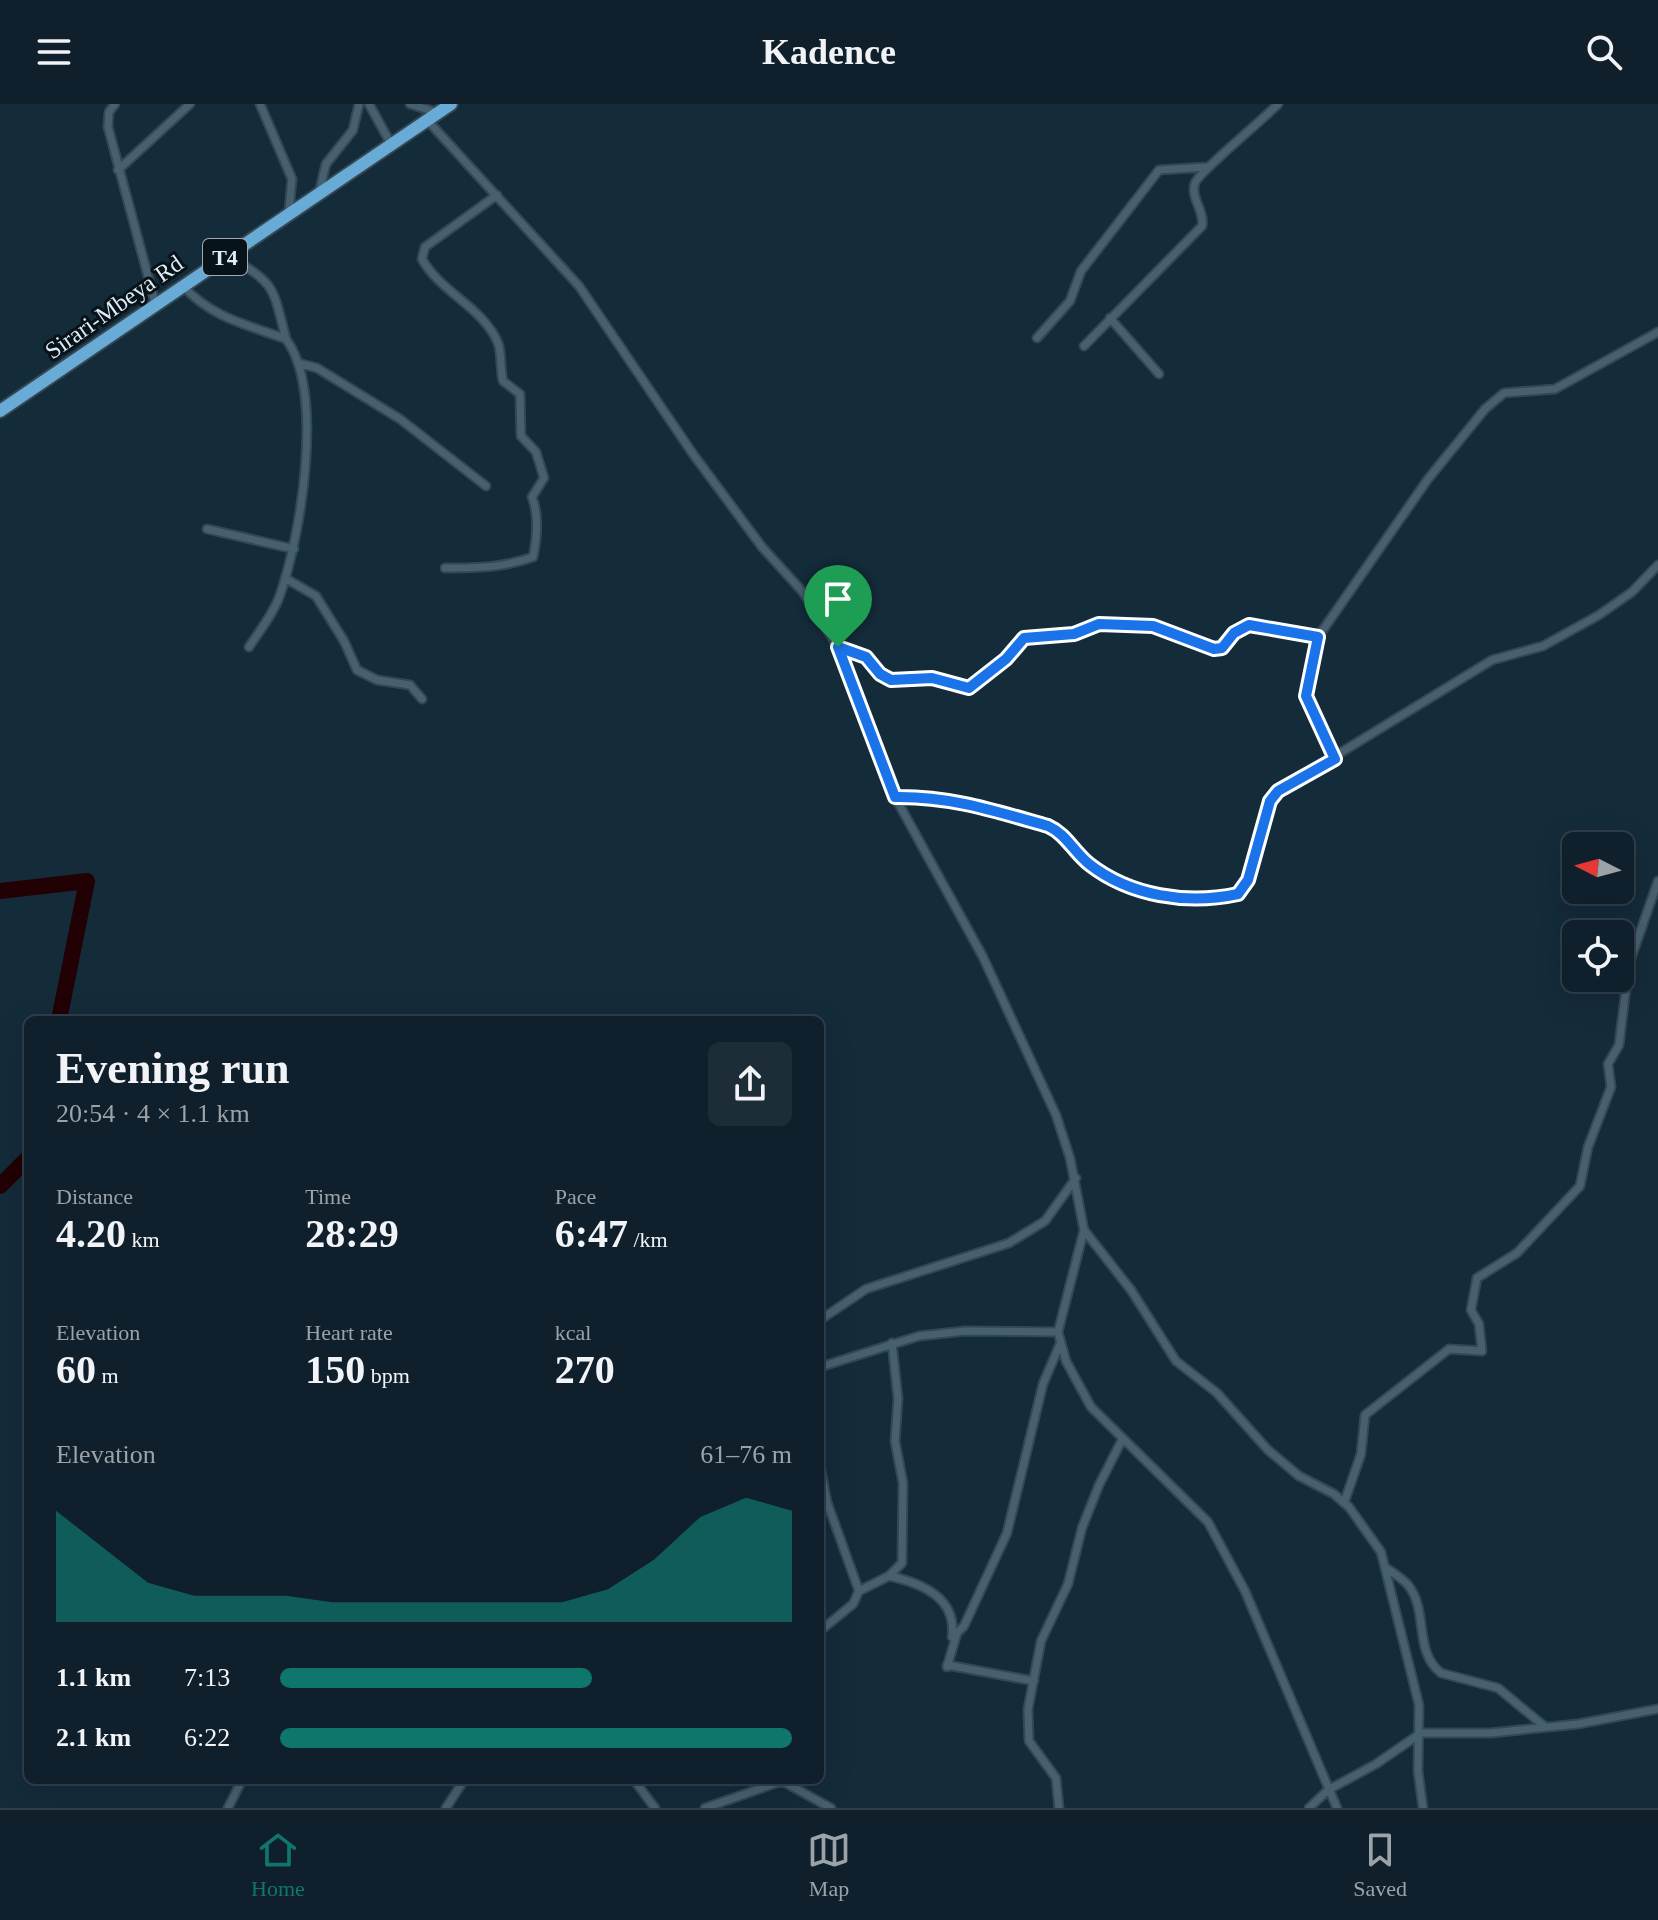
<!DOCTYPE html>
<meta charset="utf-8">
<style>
:root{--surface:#0f202c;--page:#1d2d38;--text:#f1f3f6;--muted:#9ba3a9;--line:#2f3e48;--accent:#0f766e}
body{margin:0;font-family:Georgia,serif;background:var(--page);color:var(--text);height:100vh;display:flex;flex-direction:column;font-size:30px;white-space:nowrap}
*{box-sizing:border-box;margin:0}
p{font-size:26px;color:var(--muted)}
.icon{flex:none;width:44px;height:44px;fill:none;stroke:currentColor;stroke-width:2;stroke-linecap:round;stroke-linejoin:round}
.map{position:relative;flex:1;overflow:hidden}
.panel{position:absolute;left:24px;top:912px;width:800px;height:768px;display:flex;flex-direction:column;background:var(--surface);border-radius:12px;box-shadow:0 8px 32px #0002,0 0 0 2px var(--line)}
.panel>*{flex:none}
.needle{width:52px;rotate:276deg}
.tools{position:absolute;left:1562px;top:728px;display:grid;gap:16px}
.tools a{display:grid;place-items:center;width:72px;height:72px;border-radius:12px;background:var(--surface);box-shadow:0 8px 32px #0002,0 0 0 2px var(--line);font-size:40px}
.pin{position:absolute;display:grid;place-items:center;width:68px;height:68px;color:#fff;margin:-82px -34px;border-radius:50% 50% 50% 0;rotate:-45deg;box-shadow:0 0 8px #0007}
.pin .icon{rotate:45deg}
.round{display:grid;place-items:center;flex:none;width:84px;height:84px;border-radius:12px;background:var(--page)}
.summary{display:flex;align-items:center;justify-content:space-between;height:136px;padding:0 32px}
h1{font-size:44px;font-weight:700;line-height:60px}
.metrics{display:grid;grid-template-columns:repeat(3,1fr);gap:12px;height:136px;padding:8px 32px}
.metrics div{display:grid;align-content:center}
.metrics b{font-size:40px;font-weight:700}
.metrics small{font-size:22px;font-weight:400}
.metrics p{font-size:22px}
.chart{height:224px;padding:16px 32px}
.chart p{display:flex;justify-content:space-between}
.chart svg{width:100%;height:144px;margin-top:8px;fill:var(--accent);opacity:.7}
ul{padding:0 32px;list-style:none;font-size:26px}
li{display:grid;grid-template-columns:128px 96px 1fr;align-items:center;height:60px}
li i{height:20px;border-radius:10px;background:var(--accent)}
header{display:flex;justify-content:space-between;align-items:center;height:104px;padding:0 32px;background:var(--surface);font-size:36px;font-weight:700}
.tabs{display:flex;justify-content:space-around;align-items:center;height:112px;border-top:2px solid var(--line);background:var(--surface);font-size:22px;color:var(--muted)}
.tabs a{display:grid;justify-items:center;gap:4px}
.tabs .current{color:var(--accent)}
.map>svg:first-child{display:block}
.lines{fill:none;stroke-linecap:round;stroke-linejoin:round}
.river{stroke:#210103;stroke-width:16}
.minor-casing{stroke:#354753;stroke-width:11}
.trunk-casing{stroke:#354753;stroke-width:16}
.minor{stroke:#476070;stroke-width:7}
.trunk{stroke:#68abd6;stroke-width:12}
.route-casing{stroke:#fff;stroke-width:16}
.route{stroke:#1a73e8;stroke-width:10}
.labels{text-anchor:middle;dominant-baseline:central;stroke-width:6;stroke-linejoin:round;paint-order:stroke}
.shield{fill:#081219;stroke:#9eabb4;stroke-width:2}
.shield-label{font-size:22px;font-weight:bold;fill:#deecf6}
.street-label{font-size:24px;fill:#deecf6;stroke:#081219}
</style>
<header><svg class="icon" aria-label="menu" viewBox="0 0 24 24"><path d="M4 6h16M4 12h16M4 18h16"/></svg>Kadence<svg class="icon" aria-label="search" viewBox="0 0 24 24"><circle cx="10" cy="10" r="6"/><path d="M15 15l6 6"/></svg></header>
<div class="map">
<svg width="1658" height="1704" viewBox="0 0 1658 1704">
<rect width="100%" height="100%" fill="#142b3a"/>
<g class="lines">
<path class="river" d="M0,787L87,777L59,916
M0,1082L28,1054"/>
<g class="minor-casing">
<path id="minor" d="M115,0L109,8L108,23L156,202
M260,0L292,75L289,107
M369,0L391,40
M410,0L438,9
M428,17L579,182L693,350L762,443L802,487L838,543L895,693L983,853L1056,1011L1070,1054L1084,1126L1058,1228L1066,1257L1091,1303L1208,1418L1245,1487L1337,1704
M118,66L190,0
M319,89L326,60L353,26L359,0
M227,151C276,181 272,180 286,235
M182,181C212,214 245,220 286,235C325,288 301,431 280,491C274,509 260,526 249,543
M1110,214L1159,270
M1037,234L1070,197L1081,167L1159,66L1207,63
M1084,242L1202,122C1205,107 1190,94 1195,79C1199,68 1264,15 1278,0
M298,259L317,264L400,315L486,382
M207,425L294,445
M445,464C477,464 502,464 533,453C537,434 539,411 532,393L544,374L536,348L521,332L520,290L503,277C500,265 502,250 498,239C484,204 440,188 422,155L425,143L497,91
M285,474L316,492L344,537L357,566L377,576L410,581L422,595
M838,543L866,553L880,570L891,576L932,574L969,584L1006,555L1024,534L1074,530L1093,521L1114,520L1153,522L1214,545L1222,544L1234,529L1249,521L1318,533
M1335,655L1306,592L1318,533L1428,375L1485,305L1504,289L1555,285L1658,228
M895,693C950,692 995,707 1048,722C1067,730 1073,748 1089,760C1130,792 1187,801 1238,790C1264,764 1254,716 1278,687L1492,556L1543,542L1599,511L1632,488L1658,461
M1084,1126L1131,1186L1176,1257L1217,1289L1268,1346L1299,1372L1334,1390L1349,1403L1381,1448L1419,1601L1418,1667L1423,1704
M820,1216L866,1185L1009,1139L1045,1117L1076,1074
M820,1263L919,1232L965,1227L1058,1228
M820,1362L827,1398L859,1487
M1344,1399L1361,1350L1365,1311L1449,1245L1482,1247L1479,1220L1471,1206L1477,1174L1517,1149L1580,1082L1588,1043L1611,983L1608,960L1619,941L1629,860L1658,777
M1388,1465C1395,1470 1403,1475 1408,1481C1429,1507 1413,1547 1441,1569L1498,1584L1544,1622
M889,1472C922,1479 957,1494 952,1533
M820,1527L853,1500L859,1487L889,1472L902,1459L903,1379L895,1337L898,1295L892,1239
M947,1561L1034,1577
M947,1563L957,1529L964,1522L1007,1429L1043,1280L1060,1240
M634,1676L655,1704
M228,1704L242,1676
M446,1704L464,1676
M705,1704L782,1677L831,1704
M1059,1704L1056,1674L1029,1637L1028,1605L1041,1537L1068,1480L1082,1424L1099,1381L1122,1336
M1309,1704L1328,1686L1376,1660L1421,1629H1491L1578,1620L1658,1605"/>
</g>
<g class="trunk-casing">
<path id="trunk" d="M0,307L451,0"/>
</g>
<use href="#minor" class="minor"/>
<use href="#trunk" class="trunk"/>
</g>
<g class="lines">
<g class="route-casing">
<path id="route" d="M1099,520L1153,522L1214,545L1222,544L1234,529L1249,521L1318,533L1306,592L1335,655L1278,687L1270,697L1248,776L1238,790C1187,801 1130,792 1089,760C1073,747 1066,730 1048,722C995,707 950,692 895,693L838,543L866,553L880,570L891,576L932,574L969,584L1006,555L1024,534L1074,530Z"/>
</g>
<use href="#route" class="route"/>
</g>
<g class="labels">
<rect class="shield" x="203" y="135" width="44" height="36" rx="6"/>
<g class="shield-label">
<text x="225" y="153">T4</text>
</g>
<g class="street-label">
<text transform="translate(114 203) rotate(-35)">Sirari-Mbeya Rd</text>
</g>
</g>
</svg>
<div class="tools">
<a><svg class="needle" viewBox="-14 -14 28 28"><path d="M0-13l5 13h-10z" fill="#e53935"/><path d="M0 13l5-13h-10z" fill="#9ba3a9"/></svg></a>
<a><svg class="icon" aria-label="locate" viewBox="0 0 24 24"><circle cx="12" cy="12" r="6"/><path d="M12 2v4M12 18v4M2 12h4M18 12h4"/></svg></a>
</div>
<div class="pin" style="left:838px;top:543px;background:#1e9e55"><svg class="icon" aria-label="arrive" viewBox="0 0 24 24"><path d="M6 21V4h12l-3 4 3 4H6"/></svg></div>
<section class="panel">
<div class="summary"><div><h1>Evening run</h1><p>20:54 · 4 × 1.1 km</p></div><a class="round"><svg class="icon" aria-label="share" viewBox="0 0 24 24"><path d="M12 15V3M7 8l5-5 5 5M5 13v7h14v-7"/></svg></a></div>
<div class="metrics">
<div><p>Distance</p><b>4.20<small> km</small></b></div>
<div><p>Time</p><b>28:29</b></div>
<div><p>Pace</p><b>6:47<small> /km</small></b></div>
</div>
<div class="metrics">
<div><p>Elevation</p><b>60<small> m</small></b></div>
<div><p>Heart rate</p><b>150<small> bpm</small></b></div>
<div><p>kcal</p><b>270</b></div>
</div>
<div class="chart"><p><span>Elevation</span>61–76 m</p>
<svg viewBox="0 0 160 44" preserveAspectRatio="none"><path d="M0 44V10L10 21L20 32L30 36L40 36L50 36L60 38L70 38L80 38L90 38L100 38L110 38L120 34L130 25L140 12L150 6L160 10V44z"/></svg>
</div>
<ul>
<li><b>1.1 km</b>7:13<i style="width:61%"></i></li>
<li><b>2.1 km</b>6:22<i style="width:100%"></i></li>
</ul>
</section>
</div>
<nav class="tabs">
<a class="current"><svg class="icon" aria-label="home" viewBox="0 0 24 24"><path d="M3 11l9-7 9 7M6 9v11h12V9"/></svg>Home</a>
<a><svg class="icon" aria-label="map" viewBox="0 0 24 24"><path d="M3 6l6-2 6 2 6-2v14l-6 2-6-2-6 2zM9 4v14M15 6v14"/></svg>Map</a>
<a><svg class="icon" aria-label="saved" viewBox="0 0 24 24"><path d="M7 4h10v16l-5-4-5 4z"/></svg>Saved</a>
</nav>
